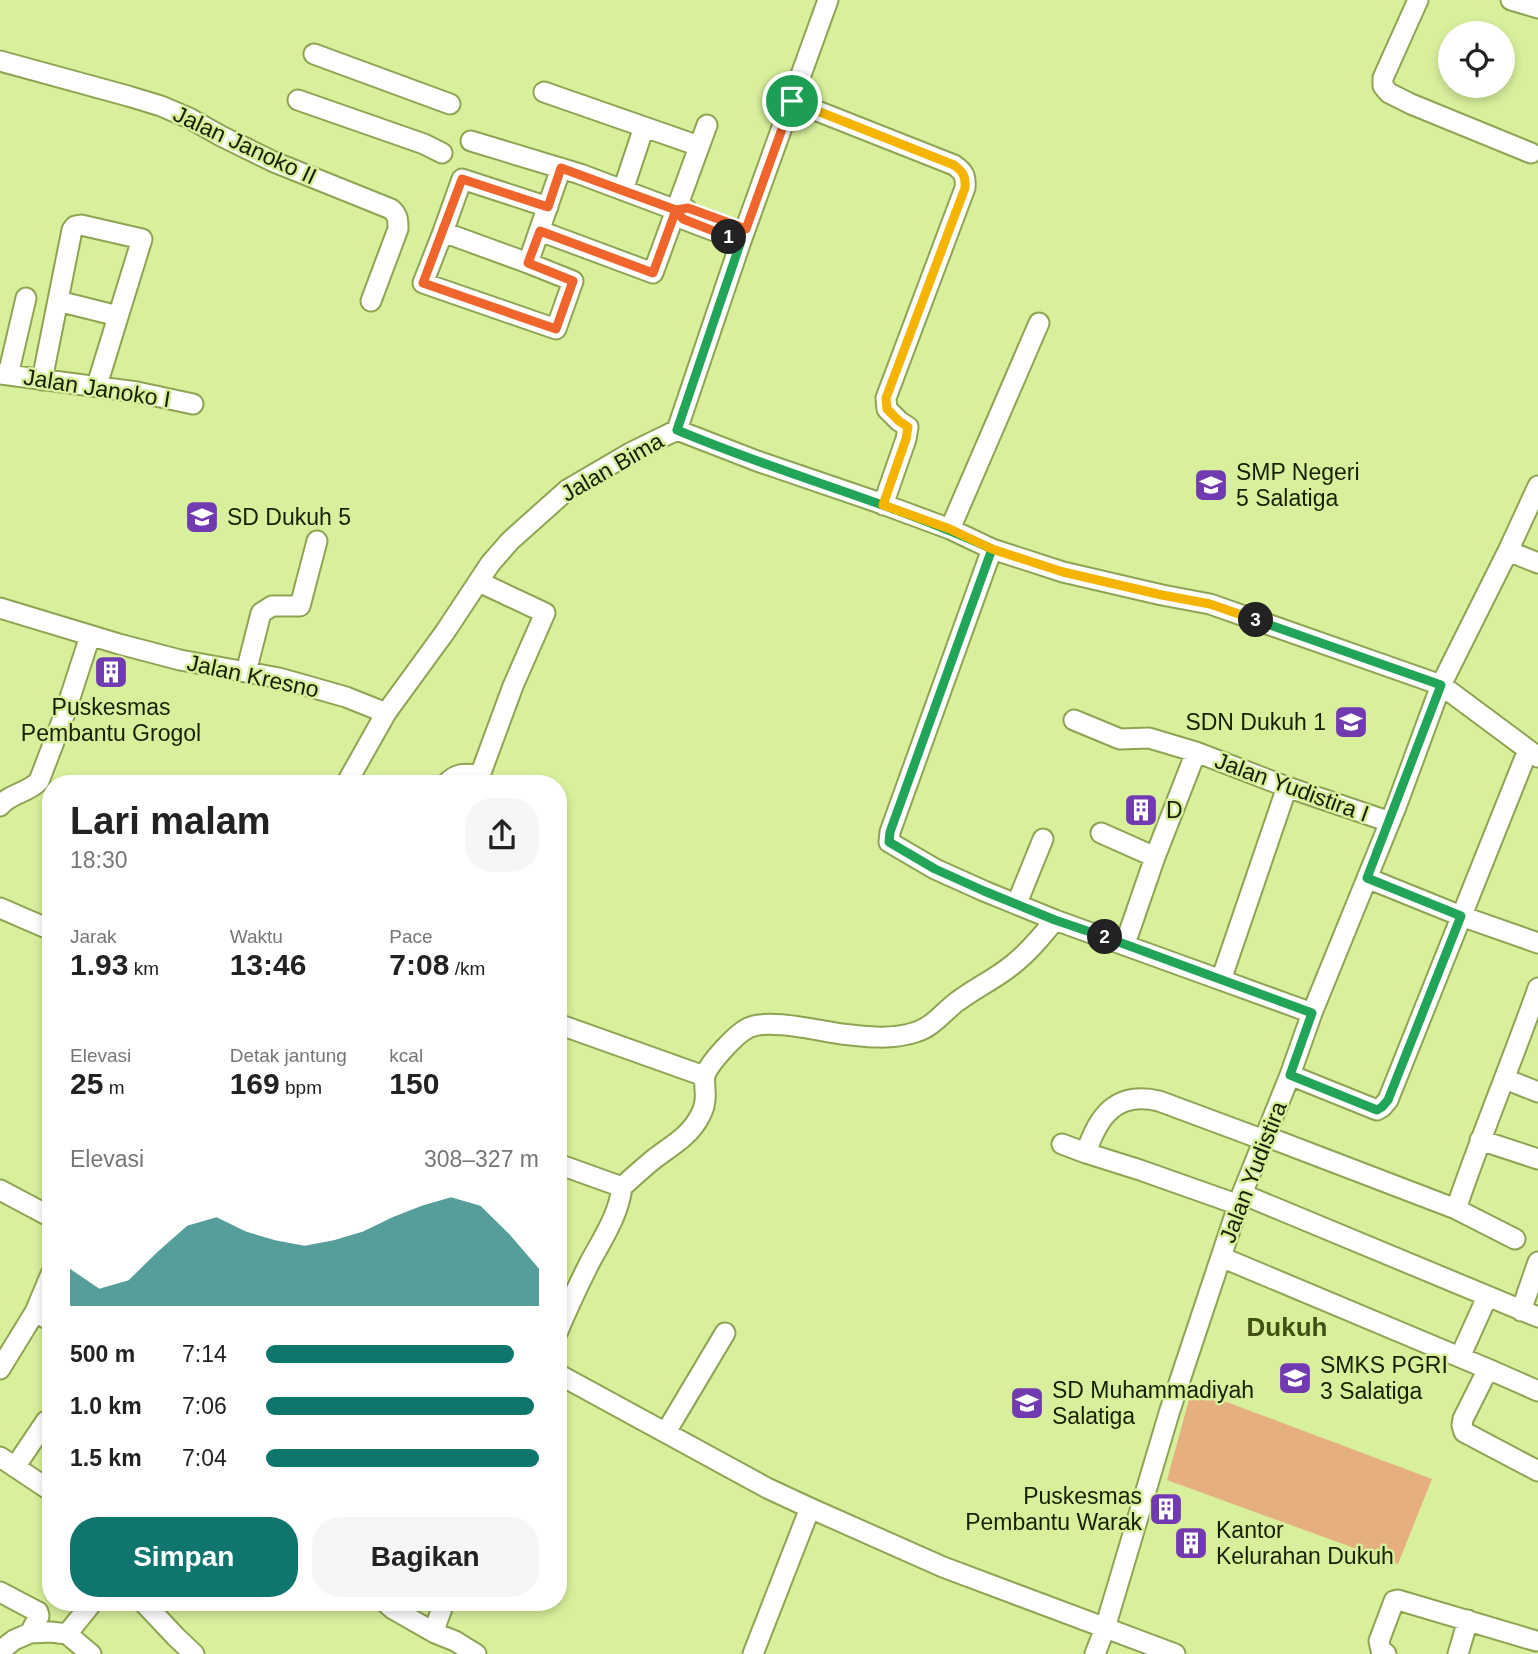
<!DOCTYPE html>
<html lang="id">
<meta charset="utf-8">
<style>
:root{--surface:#fff;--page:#f6f6f6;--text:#222;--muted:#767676;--accent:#0f766e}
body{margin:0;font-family:Arial,sans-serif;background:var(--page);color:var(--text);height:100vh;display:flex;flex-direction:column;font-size:26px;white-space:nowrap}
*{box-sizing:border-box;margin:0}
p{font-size:23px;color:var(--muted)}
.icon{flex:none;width:38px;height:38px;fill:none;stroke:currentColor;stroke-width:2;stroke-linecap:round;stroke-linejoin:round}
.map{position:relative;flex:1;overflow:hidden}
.panel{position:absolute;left:42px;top:775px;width:525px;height:836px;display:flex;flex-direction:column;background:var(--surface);border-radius:28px;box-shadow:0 4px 10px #0003}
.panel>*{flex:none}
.tools{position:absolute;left:1438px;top:21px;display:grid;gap:14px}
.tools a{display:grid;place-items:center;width:77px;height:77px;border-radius:50%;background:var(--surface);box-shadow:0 4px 10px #0003;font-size:35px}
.pin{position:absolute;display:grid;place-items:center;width:60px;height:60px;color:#fff;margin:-30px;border:4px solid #fff;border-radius:50%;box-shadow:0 2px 7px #0007}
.km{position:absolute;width:35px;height:35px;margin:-18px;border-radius:50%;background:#222;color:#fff;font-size:19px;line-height:35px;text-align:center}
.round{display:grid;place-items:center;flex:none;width:74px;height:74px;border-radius:28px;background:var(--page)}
.overview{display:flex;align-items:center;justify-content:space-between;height:119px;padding:0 28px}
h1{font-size:38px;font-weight:700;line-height:52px}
.figures{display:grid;grid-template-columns:repeat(3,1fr);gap:10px;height:119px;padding:7px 28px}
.figures div{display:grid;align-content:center}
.figures b{font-size:30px;font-weight:700}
.figures small{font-size:19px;font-weight:400}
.figures p{font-size:19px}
.chart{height:196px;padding:14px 28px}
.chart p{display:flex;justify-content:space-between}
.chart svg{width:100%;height:126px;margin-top:7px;fill:var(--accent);opacity:.7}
.button{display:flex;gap:14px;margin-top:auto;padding:14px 28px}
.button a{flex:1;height:80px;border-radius:28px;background:var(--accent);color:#fff;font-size:28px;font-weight:700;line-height:80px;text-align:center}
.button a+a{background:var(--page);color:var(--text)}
ul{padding:0 28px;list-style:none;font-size:23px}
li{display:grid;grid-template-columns:112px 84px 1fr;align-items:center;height:52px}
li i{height:18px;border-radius:9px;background:var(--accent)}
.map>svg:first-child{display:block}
.green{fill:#e6af80}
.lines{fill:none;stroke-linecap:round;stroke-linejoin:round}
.minor-casing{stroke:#8fa453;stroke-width:23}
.minor{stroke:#fff;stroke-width:19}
.split-1-casing{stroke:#fff;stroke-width:14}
.split-2-casing{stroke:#fff;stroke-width:14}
.split-3-casing{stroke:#fff;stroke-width:14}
.split-4-casing{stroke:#fff;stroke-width:14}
.split-1{stroke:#f0652b;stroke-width:9}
.split-2{stroke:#22a559;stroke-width:9}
.split-3{stroke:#22a559;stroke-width:9}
.split-4{stroke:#f5b400;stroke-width:9}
.labels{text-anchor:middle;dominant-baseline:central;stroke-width:5;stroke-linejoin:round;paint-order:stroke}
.street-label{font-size:23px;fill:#192000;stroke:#d8f09c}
.poi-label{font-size:23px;fill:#192000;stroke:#d8f09c;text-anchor:start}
.quarter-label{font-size:26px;font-weight:bold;fill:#425010;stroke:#d8f09c}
</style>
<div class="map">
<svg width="1538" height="1654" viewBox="0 0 1538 1654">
<rect width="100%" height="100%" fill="#d8f09c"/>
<path class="green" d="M1192,1389L1432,1479L1398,1564L1167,1480Z"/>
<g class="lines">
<g class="minor-casing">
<path id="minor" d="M1418,0L1383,78V86L1389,93L1411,104L1531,153
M1511,0L1538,8
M314,54L450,104
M0,61L128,96L161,106L189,118L221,136L274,162L391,209C398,215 398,220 398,229L371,301
M544,92L699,146
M298,100L424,144L442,153
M792,101L954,165C964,172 966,176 965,188L886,398L887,409L899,421L908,427L906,439L883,505
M471,141L580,174L676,210L683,219L741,241
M623,190L644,127
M686,209L676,210L707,125
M540,231L653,273L676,210
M443,232L462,179L548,207
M528,263L573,281L556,329L423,283L443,232L528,263L561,168
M58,301L118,316
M0,374L137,392L193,404
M8,375L26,298
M42,380L72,230L75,226L81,225L142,239L97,385
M677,430L741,241L828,0
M950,529L1039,323
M992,549L890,832L889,842L935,869L984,891L1055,920L1221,980
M1508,551L1538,563
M0,608L119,644L180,660L279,678L346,697L386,713
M246,672L261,613L272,606H300L317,541
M1074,720L1120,739L1149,738L1196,752L1287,787L1390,822
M346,784L386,713L445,632L490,564L510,541L567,490L632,452L677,430L757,461L877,502L950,529L992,549L1063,572L1162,595L1210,604L1441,685L1538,757
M446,784C455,774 463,773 476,775L482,770L513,686L545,613L479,582
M1287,787L1221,980L1312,1013
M0,806C10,793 28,793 39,781L65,713L90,636
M1101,833L1155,857
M1367,878L1461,916L1538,943
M1017,903L1043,839
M0,908L51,930
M1125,944L1155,857L1196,752
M558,1024L704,1076
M1290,1075L1377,1110L1382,1107L1388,1100L1528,750
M1505,1079L1538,1092
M1265,1136L1456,1209C1481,1135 1512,1062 1538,988
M1480,1140L1538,1159
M1062,1144L1086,1153
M558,1164L622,1187C619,1214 603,1238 590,1262C579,1284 568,1307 558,1331
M622,1187C633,1177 643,1168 654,1159C671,1146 690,1136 700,1116C704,1109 706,1099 705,1090C705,1085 704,1079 705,1075C710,1062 736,1034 748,1028C768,1018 819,1031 842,1034C866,1037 893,1040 916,1032C933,1027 944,1011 958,1001C975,988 995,979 1011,966C1028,953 1042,936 1055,920
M0,1190L51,1217
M1242,1194L1538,1317
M1239,1205L1140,1170L1086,1153C1098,1116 1116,1091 1159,1101L1264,1140
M1456,1209L1515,1239
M1221,1257L1488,1369L1463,1419L1462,1425L1464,1432L1538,1471
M1521,1311L1538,1262
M35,1312L51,1321
M1460,1357L1487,1297
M0,1369L35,1312L51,1274
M1488,1369L1538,1391
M558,1374L767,1488L810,1508L943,1567L1175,1654
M666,1432L725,1333
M0,1457L51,1491
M15,1467L46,1421
M0,1592L38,1612L39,1616L30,1633
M144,1603L176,1637L194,1654
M386,1603L393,1609L435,1633
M444,1603L437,1622L435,1633L455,1641L476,1654
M67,1634L92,1603
M0,1651L14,1640L30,1633L51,1632L67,1634L91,1654
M753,1654L810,1508
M1095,1654L1105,1628L1170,1410L1242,1194L1290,1075L1312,1013L1396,807L1441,685L1508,551L1538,486
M1386,1654L1381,1650L1379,1641L1394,1601L1398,1600L1536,1641
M1458,1654L1468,1620"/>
</g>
<use href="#minor" class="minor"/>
</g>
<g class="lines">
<g class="split-1-casing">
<path id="split-1" d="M729,237L683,219L676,210L653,273L540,231L528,263L573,281L556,329L423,283L462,179L548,207L561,168L676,210L688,208L746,229L792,101"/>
</g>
<g class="split-2-casing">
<path id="split-2" d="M729,237L741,241L677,430C781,474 890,502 992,549L890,832L889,842L935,869L984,891L1055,920L1105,937"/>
</g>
<g class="split-3-casing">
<path id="split-3" d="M1105,937L1312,1013L1290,1075L1377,1110L1382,1107L1388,1100L1461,916L1367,878L1441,685L1256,620"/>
</g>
<g class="split-4-casing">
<path id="split-4" d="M792,101L954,165C963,172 966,176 965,188L886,398L887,409L899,421L908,427L906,439L883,505L950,529L992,549L1063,572L1162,595L1210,604L1256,620"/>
</g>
<use href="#split-1" class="split-1"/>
<use href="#split-2" class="split-2"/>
<use href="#split-3" class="split-3"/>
<use href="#split-4" class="split-4"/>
</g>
<defs>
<g id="school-square" transform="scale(1.75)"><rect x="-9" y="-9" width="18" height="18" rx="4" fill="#723ab1" stroke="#d8f09c"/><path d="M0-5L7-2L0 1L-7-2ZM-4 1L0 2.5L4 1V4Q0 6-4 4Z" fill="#fff"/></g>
<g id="building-square" transform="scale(1.75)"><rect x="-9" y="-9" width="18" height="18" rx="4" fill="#723ab1" stroke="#d8f09c"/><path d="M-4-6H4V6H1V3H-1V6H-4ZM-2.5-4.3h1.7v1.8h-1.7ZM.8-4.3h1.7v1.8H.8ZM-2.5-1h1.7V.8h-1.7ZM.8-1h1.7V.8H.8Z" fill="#fff"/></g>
</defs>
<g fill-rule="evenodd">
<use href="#school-square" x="1211" y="485"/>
<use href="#school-square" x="202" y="517"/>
<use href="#building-square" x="111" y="672"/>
<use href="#school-square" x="1351" y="722"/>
<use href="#building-square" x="1141" y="810"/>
<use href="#school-square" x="1295" y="1378"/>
<use href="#school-square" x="1027" y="1403"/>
<use href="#building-square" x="1166" y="1509"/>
<use href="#building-square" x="1191" y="1543"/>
</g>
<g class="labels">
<g class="street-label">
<text transform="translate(245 145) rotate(25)">Jalan Janoko II</text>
<text transform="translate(97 388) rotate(9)">Jalan Janoko I</text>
<text transform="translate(612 467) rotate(-30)">Jalan Bima</text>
<text transform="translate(253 676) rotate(12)">Jalan Kresno</text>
<text transform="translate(1292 787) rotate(20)">Jalan Yudistira I</text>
<text transform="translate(1253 1172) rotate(-69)">Jalan Yudistira</text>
</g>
<g class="poi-label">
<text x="1236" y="472">SMP Negeri<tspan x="1236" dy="26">5 Salatiga</tspan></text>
<text x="227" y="517">SD Dukuh 5</text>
<text x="111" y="707" text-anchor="middle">Puskesmas<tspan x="111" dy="26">Pembantu Grogol</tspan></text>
<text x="1326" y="722" text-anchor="end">SDN Dukuh 1</text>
<text x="1166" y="810">D</text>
<text x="1320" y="1365">SMKS PGRI<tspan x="1320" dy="26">3 Salatiga</tspan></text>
<text x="1052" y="1390">SD Muhammadiyah<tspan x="1052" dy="26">Salatiga</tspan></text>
<text x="1142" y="1496" text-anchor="end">Puskesmas<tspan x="1142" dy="26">Pembantu Warak</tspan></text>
<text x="1216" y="1530">Kantor<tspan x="1216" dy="26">Kelurahan Dukuh</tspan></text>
</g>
<g class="quarter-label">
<text x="1287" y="1327">Dukuh</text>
</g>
</g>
</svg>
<div class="tools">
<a><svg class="icon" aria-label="locate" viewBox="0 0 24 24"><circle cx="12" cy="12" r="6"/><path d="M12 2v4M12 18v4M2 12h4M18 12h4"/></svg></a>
</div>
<div class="pin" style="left:792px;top:101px;background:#1e9e55"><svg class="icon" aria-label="arrive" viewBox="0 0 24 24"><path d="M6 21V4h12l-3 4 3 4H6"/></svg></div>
<b class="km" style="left:729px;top:237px">1</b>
<b class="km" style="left:1105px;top:937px">2</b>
<b class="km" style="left:1256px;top:620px">3</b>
<section class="panel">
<div class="overview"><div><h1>Lari malam</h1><p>18:30</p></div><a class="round"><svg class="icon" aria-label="share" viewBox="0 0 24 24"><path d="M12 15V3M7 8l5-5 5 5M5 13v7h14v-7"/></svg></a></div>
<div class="figures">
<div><p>Jarak</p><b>1.93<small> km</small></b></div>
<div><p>Waktu</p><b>13:46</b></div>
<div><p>Pace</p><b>7:08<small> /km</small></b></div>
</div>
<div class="figures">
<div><p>Elevasi</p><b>25<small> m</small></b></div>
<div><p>Detak jantung</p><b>169<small> bpm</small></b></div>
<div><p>kcal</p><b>150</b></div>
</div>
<div class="chart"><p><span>Elevasi</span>308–327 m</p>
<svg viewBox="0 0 160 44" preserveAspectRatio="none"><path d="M0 44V31L10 38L20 35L30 25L40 16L50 13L60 18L70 21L80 23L90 21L100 18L110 13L120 9L130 6L140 9L150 19L160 31V44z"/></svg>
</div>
<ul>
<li><b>500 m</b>7:14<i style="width:91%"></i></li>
<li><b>1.0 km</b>7:06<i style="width:98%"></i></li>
<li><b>1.5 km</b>7:04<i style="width:100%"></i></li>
</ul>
<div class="button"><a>Simpan</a><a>Bagikan</a></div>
</section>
</div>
